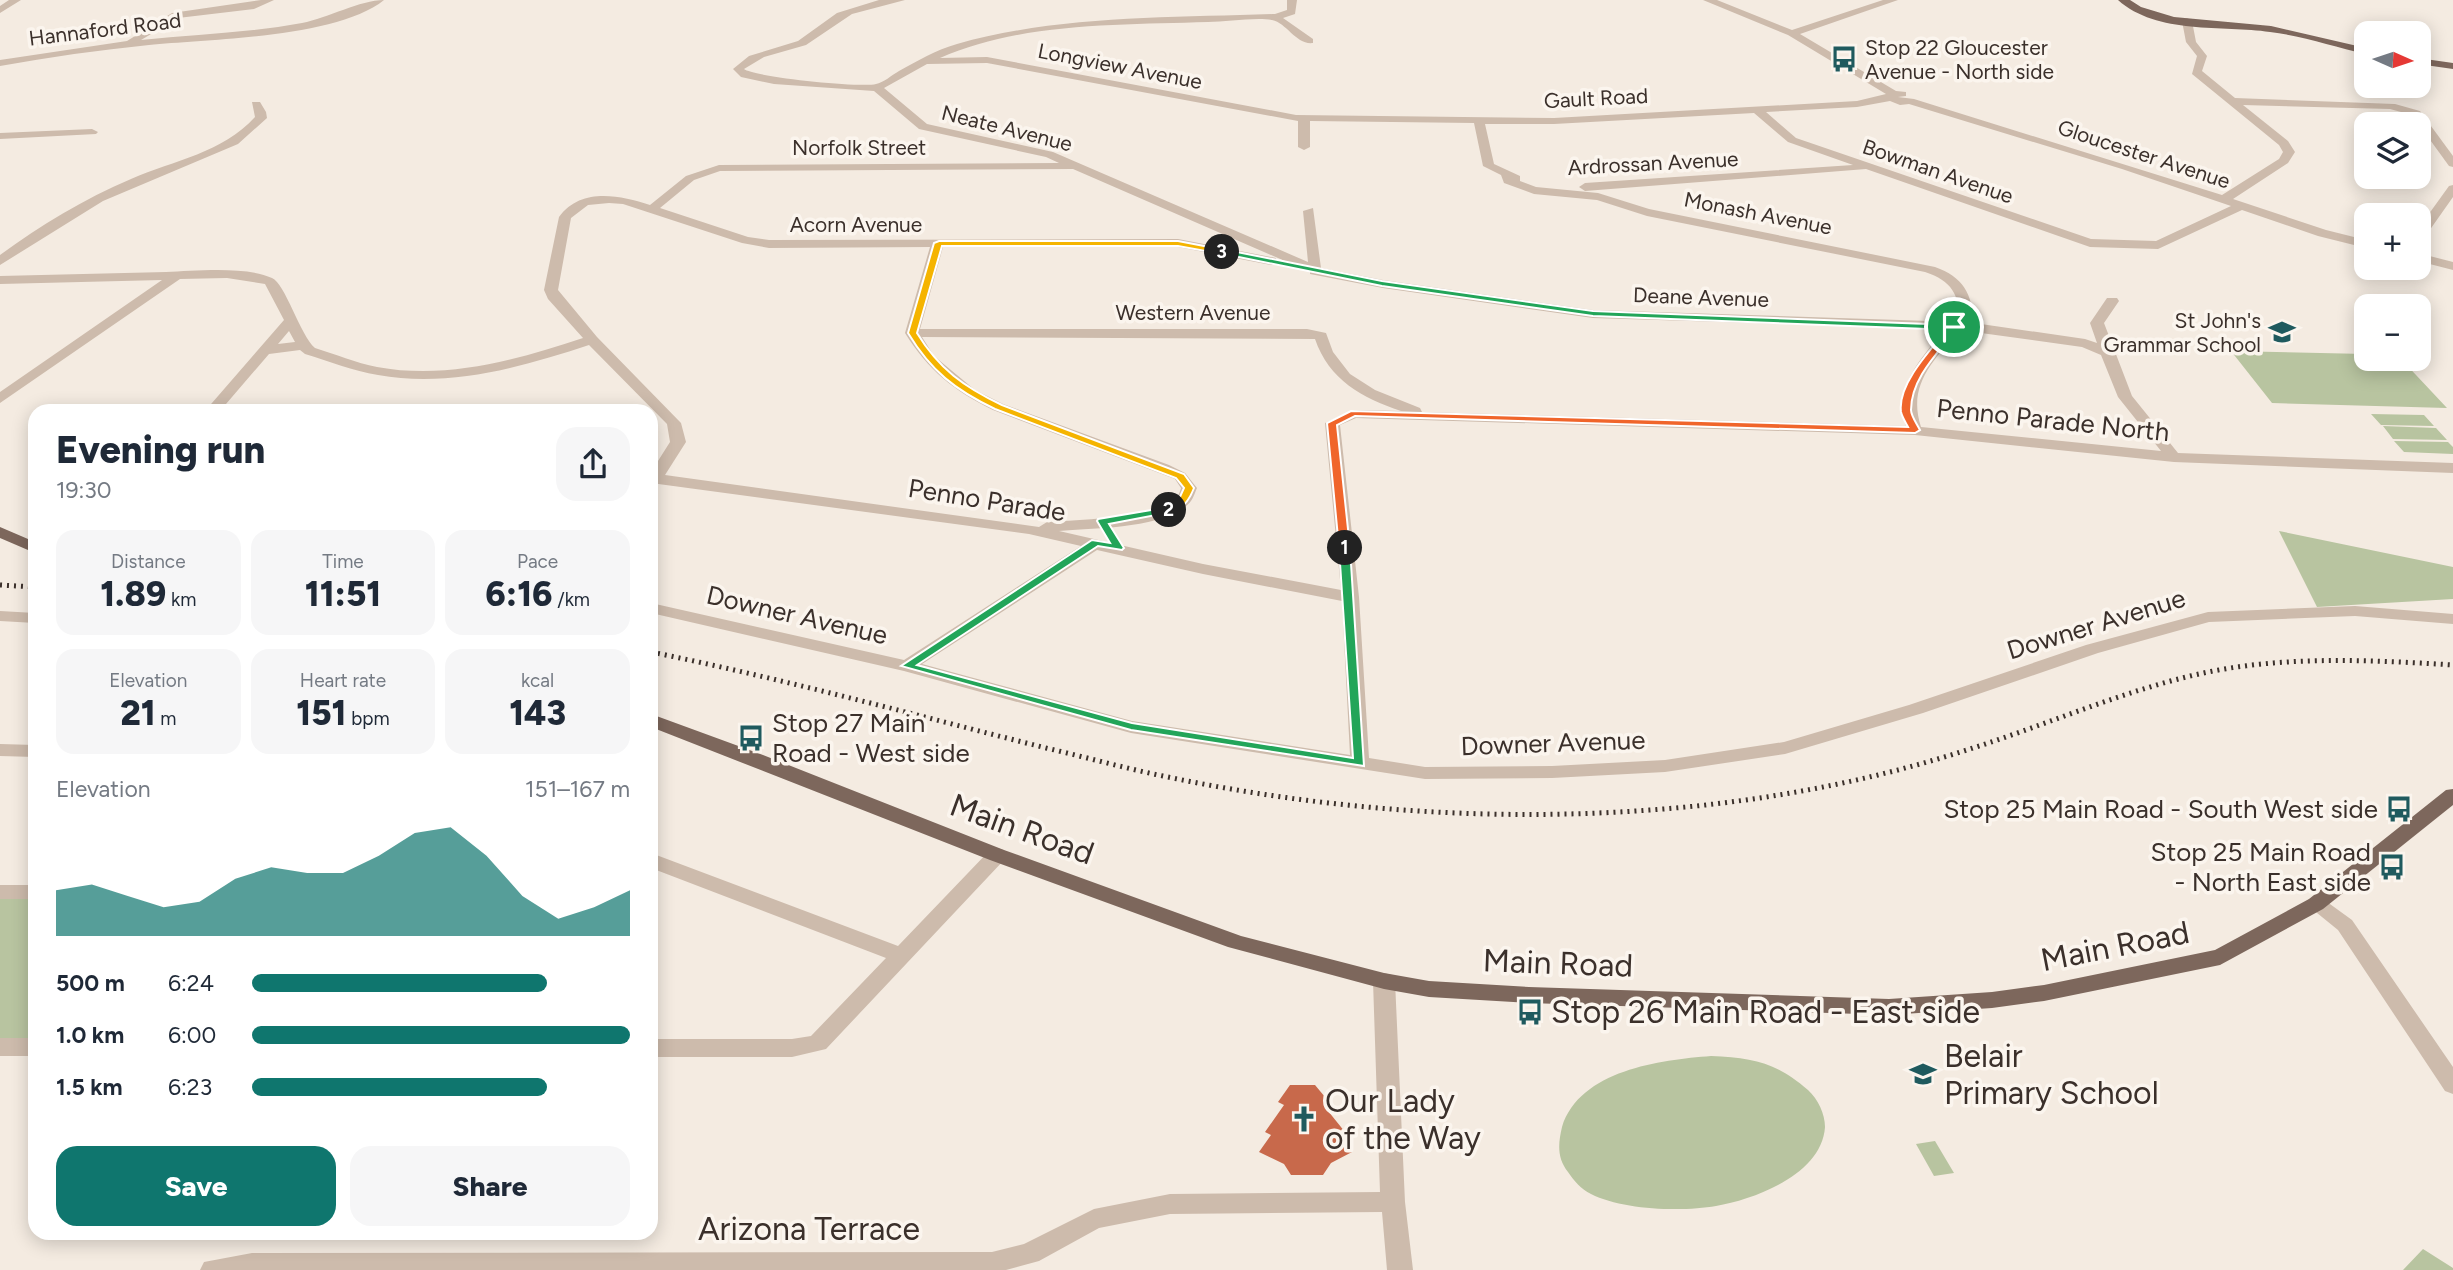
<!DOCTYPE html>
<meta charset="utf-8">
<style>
:root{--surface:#fff;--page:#f6f6f7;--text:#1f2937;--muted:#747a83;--accent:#0f766e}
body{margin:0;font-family:Figtree,sans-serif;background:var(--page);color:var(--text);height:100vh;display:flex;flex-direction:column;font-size:26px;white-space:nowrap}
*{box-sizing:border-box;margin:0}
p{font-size:23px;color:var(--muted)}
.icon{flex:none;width:38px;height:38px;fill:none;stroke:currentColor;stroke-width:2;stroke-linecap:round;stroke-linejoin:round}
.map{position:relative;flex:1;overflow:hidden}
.side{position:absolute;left:28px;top:404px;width:630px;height:836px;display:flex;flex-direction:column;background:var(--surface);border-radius:21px;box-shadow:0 4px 18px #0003}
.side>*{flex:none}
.needle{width:46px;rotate:93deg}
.tools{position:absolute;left:2354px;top:21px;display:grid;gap:14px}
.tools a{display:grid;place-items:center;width:77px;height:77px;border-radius:14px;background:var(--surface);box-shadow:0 4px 18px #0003;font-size:35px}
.pin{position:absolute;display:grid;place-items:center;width:60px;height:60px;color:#fff;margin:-30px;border:4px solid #fff;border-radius:50%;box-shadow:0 2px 7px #0007}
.km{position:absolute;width:35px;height:35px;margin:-18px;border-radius:50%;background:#222;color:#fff;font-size:19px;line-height:35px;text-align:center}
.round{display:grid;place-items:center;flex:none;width:74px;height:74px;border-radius:21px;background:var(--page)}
.head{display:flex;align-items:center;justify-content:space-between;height:119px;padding:0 28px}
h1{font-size:38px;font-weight:800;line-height:52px}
.figures{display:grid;grid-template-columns:repeat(3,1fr);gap:10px;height:119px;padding:7px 28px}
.figures div{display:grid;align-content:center;border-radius:18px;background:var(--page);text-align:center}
.figures b{font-size:35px;font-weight:800}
.figures small{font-size:19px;font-weight:400}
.figures p{font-size:19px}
.chart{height:196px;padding:14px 28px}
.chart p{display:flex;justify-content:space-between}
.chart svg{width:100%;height:126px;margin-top:7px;fill:var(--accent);opacity:.7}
.action{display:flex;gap:14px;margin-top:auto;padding:14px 28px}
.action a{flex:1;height:80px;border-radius:21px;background:var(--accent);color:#fff;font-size:28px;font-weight:800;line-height:80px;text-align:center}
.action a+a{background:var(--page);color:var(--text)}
ul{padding:0 28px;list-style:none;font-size:23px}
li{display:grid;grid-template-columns:112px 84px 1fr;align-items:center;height:52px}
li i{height:18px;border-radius:9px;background:var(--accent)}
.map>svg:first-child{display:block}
.green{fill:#b8c4a0}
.building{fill:#c8694b}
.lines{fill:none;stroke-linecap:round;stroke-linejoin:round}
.minor{fill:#cdbbac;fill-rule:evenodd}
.major{fill:#7d675c;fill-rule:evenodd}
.rail{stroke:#3b302b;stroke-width:5;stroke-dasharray:2 5;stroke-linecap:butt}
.split-1{fill:#f0652b;stroke:#fff;stroke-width:2}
.split-2{fill:#22a559;stroke:#fff;stroke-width:2}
.split-3{fill:#f5b400;stroke:#fff;stroke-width:2}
.split-4{fill:#22a559;stroke:#fff;stroke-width:2}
.labels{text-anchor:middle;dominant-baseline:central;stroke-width:7;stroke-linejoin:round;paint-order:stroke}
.far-street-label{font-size:21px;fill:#3b302b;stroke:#fbf5ee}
.far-poi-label{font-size:21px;fill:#3b302b;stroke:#fbf5ee;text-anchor:start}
.street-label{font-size:26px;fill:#3b302b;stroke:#fbf5ee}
.poi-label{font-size:26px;fill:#3b302b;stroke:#fbf5ee;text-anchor:end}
.near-street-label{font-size:32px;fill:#3b302b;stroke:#fbf5ee}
.near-poi-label{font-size:32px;fill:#3b302b;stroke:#fbf5ee;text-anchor:start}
</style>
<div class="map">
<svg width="2453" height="1270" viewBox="0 0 2453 1270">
<rect width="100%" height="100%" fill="#f4ebe1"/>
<path class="green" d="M2231,351L2366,354V359H2401L2447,408L2272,403Z
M2371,414L2424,415L2434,426L2381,425Z
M2383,426L2436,428L2447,440L2393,439Z
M2394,441L2448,442L2453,447V454L2404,452Z
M2279,531L2453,567V599L2317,607Z
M0,892H35V1047H0Z
M1711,1056C1753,1058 1776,1062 1808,1090C1818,1099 1825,1114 1825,1127C1822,1174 1756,1199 1716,1206C1682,1212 1622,1210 1591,1194C1581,1189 1574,1181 1568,1172C1557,1158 1558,1144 1562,1127C1580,1070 1660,1060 1711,1056Z
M1935,1141L1954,1173L1934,1176L1916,1144Z
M2423,1249L2453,1268V1270H2403Z"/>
<path class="building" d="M1290,1085H1315L1330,1103L1324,1106L1345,1132L1338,1135L1352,1152L1331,1163L1323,1175H1291L1284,1164L1259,1152L1271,1135L1265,1132L1284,1105L1278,1102Z"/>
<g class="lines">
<path class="minor" d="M9,0H21L0,13V6Z
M261,0H274L254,9L178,18L141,40C195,34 249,33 302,23C328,18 360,0 384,0C337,38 209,39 149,45C99,50 49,57 0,66V60L127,41L172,13Z
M879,0H905L852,14L806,45L764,57L744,69C754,77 861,88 876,84C883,83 892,75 899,71C917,61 936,50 957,44C1060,15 1169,18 1275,14L1287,10V0H1297L1295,14L1283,18L1313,39V43C1296,45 1287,23 1272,20C1255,17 1226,22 1208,22C1121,25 1022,22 940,58L987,57L1296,115L1554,118L1857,101L1886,94L1788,35L1703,0H1717L1792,30L1883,0H1898L1800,34L1896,91L1906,92V96L1898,97L1914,99L2222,195L2279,159L2283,152L2279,145L2192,74L2197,56L2186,42L2182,21L2187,18L2192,21L2196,42L2207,56L2202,71L2235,98L2395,104L2420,111L2453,156V167L2449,166L2412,115L2390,109L2243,105L2288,141L2295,152L2288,163L2233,199L2326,230L2366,240V248L2318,236L2242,210L2158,249L2090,247L1866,169L1585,191L1579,187L1585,183L1853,165L1788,142L1754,113L1554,124H1485L1494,164L1520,176V181L1536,187L1598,193L1649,209L1935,267C1963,277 1972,293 1974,323L2085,339L2097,343L2090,323L2107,298H2117L2119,301L2104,323L2132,396L2178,453L2453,463V473L2174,462L1915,435L1356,418L1340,425L1359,597L1369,758L1425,767L1552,766L1665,760L1784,742L1909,705L2086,645L2208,612L2355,606L2453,614V624L2355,616L2209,622L2098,653L1923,713L1785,754L1665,772L1552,778L1425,779L1131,733L904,671L651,613V603L904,660L1081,546L1029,534L651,483V472L670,442L667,424L589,345C522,367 449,388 378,375C353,371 329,361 305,354L300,350L269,354L220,411H205L284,320L265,284L227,278L180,279L0,403V392L162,280L0,284V276C55,275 111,273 166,272C195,271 246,266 272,278C285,283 300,335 315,348C335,354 356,363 377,367C447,380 517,360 583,338L548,299L544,290L559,217C581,187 619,195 650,205L686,176L719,165L1059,163L1046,157L919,129L874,91L774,84L741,77L733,69L749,56L798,41L837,13ZM987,63L1298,121V147L1304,150L1310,147V121L1474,123L1483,166L1501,175L1504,183L1534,194L1597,200L1647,216L1925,272C1952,281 1959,294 1960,322L1593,310L1383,280L1321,268L1313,208L1303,211L1308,262L1053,152L927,124L884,88L927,64ZM1890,101L1900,105L1909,104L2122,169L2231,206L2156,241L2091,239L1796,138L1766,112L1857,107ZM1073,169L1310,272V274L1383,288L1593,318L1945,329C1921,359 1893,386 1906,426L1422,412L1420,408L1375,390L1350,374L1333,352L1326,333L1307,329H920L943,247H1178L1271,265L1276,264V258L1178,239L769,240L748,237L660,208L694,180L720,171ZM609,203L623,204L742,243L769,248L930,247L905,333C929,371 953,390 993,410L1175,479L1181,488C1181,489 1178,497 1177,498C1159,518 1074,520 1047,522L1039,527L665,475L686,442L681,423L597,337L558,290L571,218L588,205ZM1959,330L2082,347L2101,355L2118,397L2161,451L1921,427C1907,384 1934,361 1959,330ZM289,331L295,342L278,344ZM922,337L1315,339C1329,380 1362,398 1401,411L1354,410L1325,423L1341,590L1203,564L1059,531C1093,528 1158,529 1186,506C1192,502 1194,495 1197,488L1185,473L1169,465L1003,404L975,390L934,356ZM1097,550L1203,574L1342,601L1350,755L1132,721L922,664Z
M252,102H260L266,112L267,118L238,144L103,201L0,265V255C41,225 84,199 131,179C175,160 222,153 255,117Z
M92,129L98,132L96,134L0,139V133Z
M2453,185V197L2422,241L2418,242V229L2449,186Z
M2418,253L2453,262V270L2418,261Z
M0,611L35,613V623L0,621Z
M0,744L35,745V757L0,756Z
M997,848L1004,850L1007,855L1004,860L826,1049L792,1057H651V1039H792L811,1036L886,958L651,868V853L898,946L990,850Z
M0,885H35V899H0Z
M2316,897L2323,899L2352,920L2453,1067V1094L2445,1091L2338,930L2306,904L2309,899Z
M1384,973L1392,975L1395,981L1405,1202L1413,1270H1387L1382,1212L1170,1214L1099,1228L1039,1261L1006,1270H200L204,1262L252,1253L992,1252L1024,1244L1094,1209L1170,1194L1380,1192L1373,981L1376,975Z
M0,1038H35V1056H0Z"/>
<path class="major" d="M2118,0H2130L2141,7L2174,17L2271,26L2366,48V54C2334,47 2303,36 2270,32C2223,25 2157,35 2118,0Z
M2418,58L2453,63V69L2418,64Z
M0,527L35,542V553L0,538Z
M651,714L763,755L1004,850L1241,936L1384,973L1429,981L1529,987L1889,999L1992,992L2044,985L2215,950L2309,899L2446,790L2453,789V805L2323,909L2220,965L2044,1001L1992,1008L1889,1015L1529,1003L1429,997L1384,989L1228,947L990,860L651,727Z"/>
<path class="rail" d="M0,585L35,587
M651,652C784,679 915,715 1046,748C1085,757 1124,768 1163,776C1338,813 1519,824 1696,806C1792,796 1885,777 1976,747C2054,722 2132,687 2213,671C2292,656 2373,660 2453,665"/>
</g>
<path class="split-1" d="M1951,325L1958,327C1940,351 1911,377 1911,410C1911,416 1917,424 1920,430L1915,433L1355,416L1337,425L1350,548L1345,551L1339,548L1327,423L1351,411L1908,427C1906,423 1902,417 1901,412C1897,383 1934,346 1951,325Z"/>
<path class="split-2" d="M1169,507L1172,508V512L1109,524L1124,548L1122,550L1098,546L917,665L1132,723L1353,758L1339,548L1345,545L1350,548L1364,766L1131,730L901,666L1092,540L1110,543L1097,521L1098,519Z"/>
<path class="split-3" d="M939,241H1178L1225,250L1222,254L1178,246H942L917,333C939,369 964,387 1002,405L1184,474L1194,488C1189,501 1181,513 1165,512V508L1179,499L1184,488L1176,478L995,409C955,390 931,371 908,333L934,243Z"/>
<path class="split-4" d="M1222,249L1382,281L1593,311L1954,325L1958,327L1954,330L1593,316L1382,286L1219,253Z"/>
<defs>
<g id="bus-bare" transform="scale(2.1)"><path d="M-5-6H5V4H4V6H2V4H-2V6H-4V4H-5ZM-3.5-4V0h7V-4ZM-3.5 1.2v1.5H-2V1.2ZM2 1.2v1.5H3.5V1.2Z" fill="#1f5a5e" stroke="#fbf5ee" stroke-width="2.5" paint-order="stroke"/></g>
<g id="school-bare" transform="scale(2.1)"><path d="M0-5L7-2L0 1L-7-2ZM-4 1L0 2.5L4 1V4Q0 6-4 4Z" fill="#1f5a5e" stroke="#fbf5ee" stroke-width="2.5" paint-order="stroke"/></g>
<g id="church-bare" transform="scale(2.1)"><path d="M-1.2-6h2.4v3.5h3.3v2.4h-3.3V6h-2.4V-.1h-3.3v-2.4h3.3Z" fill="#1f5a5e" stroke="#fbf5ee" stroke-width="2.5" paint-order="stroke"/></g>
</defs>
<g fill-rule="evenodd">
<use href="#bus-bare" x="1844" y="59"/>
<use href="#school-bare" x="2282" y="332"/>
<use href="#bus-bare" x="751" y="738"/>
<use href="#bus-bare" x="2399" y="809"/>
<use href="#bus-bare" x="2392" y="867"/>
<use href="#bus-bare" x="1530" y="1012"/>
<use href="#school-bare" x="1923" y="1074"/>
<use href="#church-bare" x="1304" y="1119"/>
</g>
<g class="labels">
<g class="far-street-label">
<text transform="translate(105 29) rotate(-7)">Hannaford Road</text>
<text transform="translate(1120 66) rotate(11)">Longview Avenue</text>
<text transform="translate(1596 98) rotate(-3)">Gault Road</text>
<text transform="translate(1007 128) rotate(14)">Neate Avenue</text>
<text x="859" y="147">Norfolk Street</text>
<text transform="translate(2144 154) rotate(18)">Gloucester Avenue</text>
<text transform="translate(1653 163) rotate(-3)">Ardrossan Avenue</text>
<text transform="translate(1938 171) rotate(19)">Bowman Avenue</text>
<text transform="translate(1758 213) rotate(11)">Monash Avenue</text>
<text x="856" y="224">Acorn Avenue</text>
<text transform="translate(1701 297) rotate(2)">Deane Avenue</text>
<text x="1193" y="312">Western Avenue</text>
</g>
<g class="far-poi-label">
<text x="1865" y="47">Stop 22 Gloucester<tspan x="1865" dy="24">Avenue - North side</tspan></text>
<text x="2261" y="320" text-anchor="end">St John's<tspan x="2261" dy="24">Grammar School</tspan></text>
</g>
<g class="street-label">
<text transform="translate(2053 420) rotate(6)">Penno Parade North</text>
<text transform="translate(987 500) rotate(9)">Penno Parade</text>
<text transform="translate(797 615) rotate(13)">Downer Avenue</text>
<text transform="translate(2096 624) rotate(-17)">Downer Avenue</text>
<text transform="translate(1553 743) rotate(-2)">Downer Avenue</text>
</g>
<g class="poi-label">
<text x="772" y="723" text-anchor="start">Stop 27 Main<tspan x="772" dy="30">Road - West side</tspan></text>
<text x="2378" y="809">Stop 25 Main Road - South West side</text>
<text x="2371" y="852">Stop 25 Main Road<tspan x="2371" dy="30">- North East side</tspan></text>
</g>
<g class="near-street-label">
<text transform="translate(1022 829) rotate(20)">Main Road</text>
<text transform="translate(2115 946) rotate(-11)">Main Road</text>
<text transform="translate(1558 963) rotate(2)">Main Road</text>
<text x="809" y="1229">Arizona Terrace</text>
</g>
<g class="near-poi-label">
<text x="1551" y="1012">Stop 26 Main Road - East side</text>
<text x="1944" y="1056">Belair<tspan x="1944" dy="37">Primary School</tspan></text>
<text x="1325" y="1101">Our Lady<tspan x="1325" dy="37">of the Way</tspan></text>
</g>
</g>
</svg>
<div class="tools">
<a><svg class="needle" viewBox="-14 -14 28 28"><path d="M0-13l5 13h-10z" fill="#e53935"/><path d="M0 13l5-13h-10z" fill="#747a83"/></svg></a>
<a><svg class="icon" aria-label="layers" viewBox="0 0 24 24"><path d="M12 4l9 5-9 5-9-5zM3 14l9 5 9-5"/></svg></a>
<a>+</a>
<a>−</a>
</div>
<div class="pin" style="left:1954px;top:327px;background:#1e9e55"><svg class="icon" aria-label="arrive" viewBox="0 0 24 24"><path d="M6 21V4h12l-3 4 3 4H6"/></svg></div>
<b class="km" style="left:1345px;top:548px">1</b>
<b class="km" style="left:1169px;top:510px">2</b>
<b class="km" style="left:1222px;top:252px">3</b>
<section class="side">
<div class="head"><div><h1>Evening run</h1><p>19:30</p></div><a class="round"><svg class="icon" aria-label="share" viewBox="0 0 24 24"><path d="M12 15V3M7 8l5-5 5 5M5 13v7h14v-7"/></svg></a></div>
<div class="figures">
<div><p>Distance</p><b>1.89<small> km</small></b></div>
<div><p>Time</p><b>11:51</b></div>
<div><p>Pace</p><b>6:16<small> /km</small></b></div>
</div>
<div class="figures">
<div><p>Elevation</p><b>21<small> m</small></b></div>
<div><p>Heart rate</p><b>151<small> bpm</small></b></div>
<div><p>kcal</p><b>143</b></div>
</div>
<div class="chart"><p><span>Elevation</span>151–167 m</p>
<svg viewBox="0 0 160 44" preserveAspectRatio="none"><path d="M0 44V28L10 26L20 30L30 34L40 32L50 24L60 20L70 22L80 22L90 16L100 8L110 6L120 16L130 30L140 38L150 34L160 28V44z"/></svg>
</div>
<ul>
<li><b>500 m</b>6:24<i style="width:78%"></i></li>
<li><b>1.0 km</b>6:00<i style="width:100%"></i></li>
<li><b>1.5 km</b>6:23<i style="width:78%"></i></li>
</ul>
<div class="action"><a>Save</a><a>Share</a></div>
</section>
</div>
